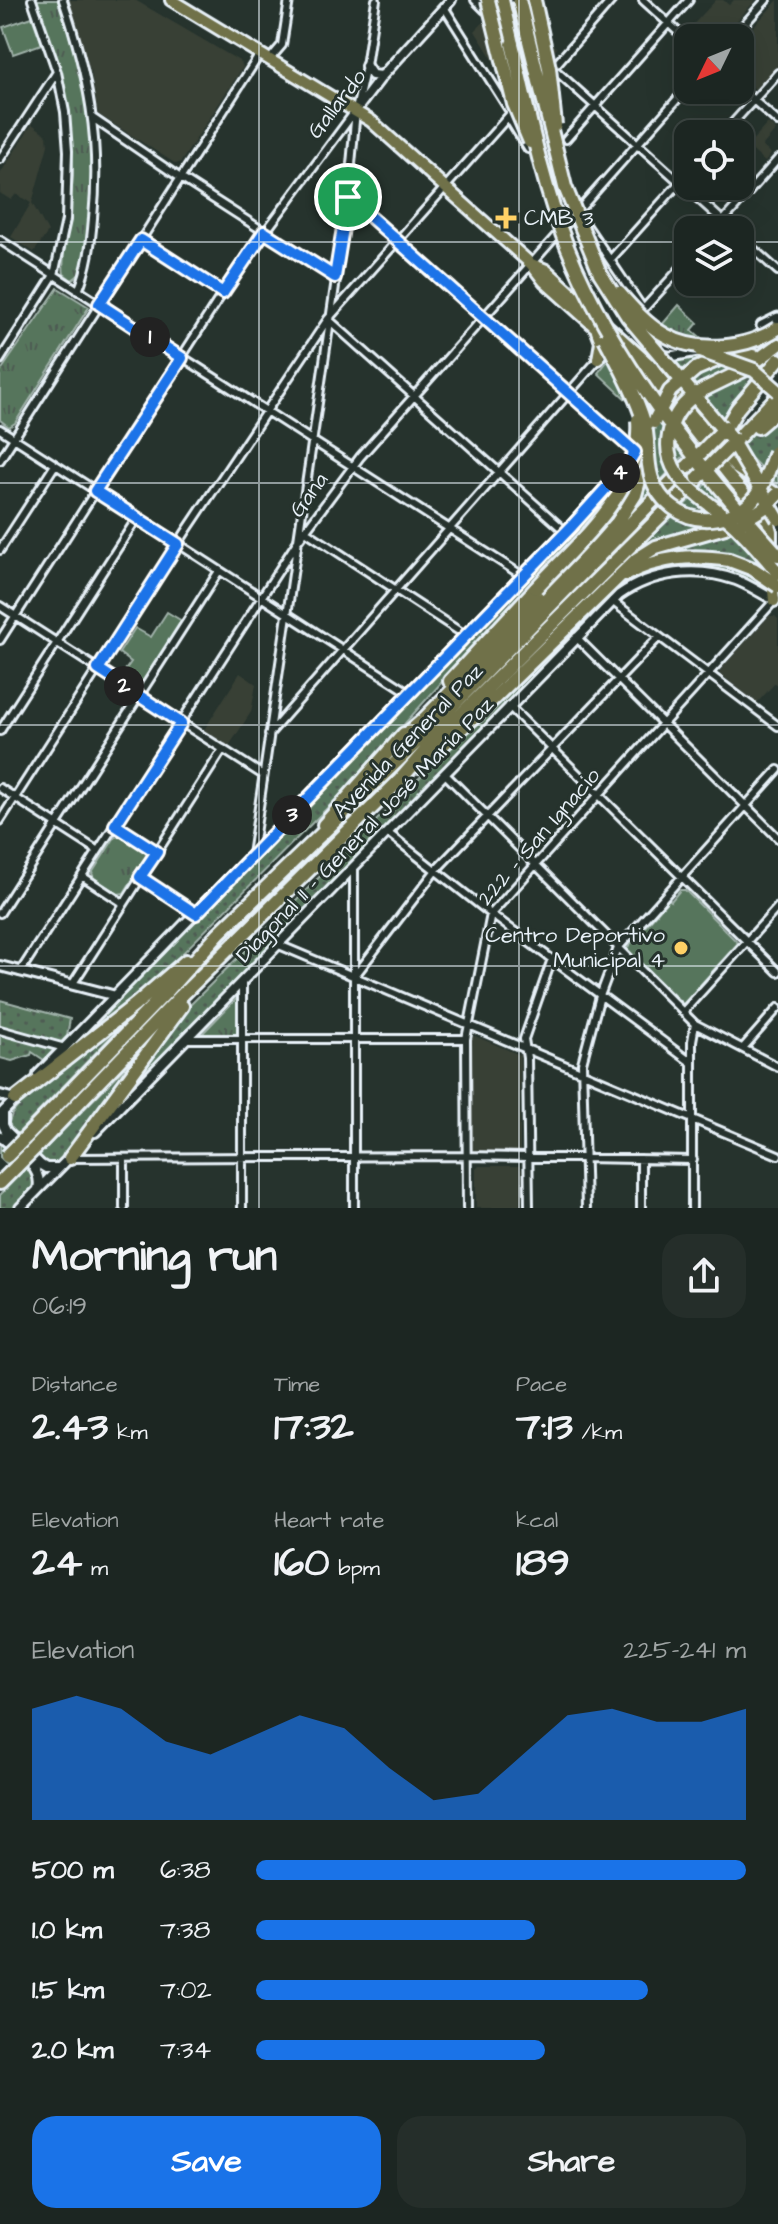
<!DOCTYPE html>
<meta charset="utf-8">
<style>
:root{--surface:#1c2622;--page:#252e2a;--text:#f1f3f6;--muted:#a0a5a5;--line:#3a4340;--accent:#1a73e8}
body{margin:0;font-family:"Architects Daughter",sans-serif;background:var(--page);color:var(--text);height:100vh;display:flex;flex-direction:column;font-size:30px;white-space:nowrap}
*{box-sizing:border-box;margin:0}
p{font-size:26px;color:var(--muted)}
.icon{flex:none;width:44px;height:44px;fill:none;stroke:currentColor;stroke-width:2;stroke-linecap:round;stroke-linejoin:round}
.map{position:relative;height:1208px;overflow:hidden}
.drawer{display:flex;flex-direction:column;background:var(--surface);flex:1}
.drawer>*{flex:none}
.needle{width:52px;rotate:227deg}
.tools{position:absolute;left:674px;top:24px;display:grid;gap:16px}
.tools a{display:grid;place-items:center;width:80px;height:80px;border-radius:16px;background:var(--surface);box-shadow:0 8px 32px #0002,0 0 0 2px var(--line);font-size:40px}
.pin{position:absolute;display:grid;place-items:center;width:68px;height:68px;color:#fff;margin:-34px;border:4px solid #fff;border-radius:50%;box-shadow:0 2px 8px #0007}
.km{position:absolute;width:40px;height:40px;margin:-20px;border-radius:50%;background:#222;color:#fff;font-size:22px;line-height:40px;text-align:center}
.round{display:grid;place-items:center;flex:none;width:84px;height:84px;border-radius:24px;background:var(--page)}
.summary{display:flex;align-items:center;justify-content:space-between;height:136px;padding:0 32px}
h1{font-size:44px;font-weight:700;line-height:60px}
.stats{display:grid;grid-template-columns:repeat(3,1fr);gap:12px;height:136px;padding:8px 32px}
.stats div{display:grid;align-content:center}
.stats b{font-size:40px;font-weight:700}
.stats small{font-size:22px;font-weight:400}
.stats p{font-size:22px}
.chart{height:224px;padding:16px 32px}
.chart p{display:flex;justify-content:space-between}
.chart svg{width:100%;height:144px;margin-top:8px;fill:var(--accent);opacity:.7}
.primary-button{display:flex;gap:16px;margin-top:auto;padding:16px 32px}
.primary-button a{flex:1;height:92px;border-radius:24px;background:var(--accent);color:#fff;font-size:32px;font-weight:700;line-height:92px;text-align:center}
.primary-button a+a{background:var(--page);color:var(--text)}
ul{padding:0 32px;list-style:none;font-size:26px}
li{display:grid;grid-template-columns:128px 96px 1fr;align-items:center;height:60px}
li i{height:20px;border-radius:10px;background:var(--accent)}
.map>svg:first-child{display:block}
.built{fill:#384036}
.grass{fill:url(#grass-dots);stroke:#a0b2aa;stroke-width:2}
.park{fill:url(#park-tufts);stroke:#a0b2aa;stroke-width:2}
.garden{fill:#57745c;stroke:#a0b2aa;stroke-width:2}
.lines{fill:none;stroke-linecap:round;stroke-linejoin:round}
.minor-casing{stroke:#e8f1f8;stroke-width:12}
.tertiary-casing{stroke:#e8f1f8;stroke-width:14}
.secondary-casing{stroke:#e8f1f8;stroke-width:15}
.primary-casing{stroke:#e8f1f8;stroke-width:16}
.motorway-casing{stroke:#e8f1f8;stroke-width:18}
.minor{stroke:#26332d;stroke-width:6}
.tertiary{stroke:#26332d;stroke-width:8}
.secondary{stroke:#26332d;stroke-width:9}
.primary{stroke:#6f714a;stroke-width:10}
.motorway{stroke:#6f714a;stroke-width:12}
.motorway-bridge-casing{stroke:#e8f1f8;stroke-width:18;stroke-linecap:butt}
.motorway-bridge{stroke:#6f714a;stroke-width:12}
.route-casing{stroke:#fff;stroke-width:16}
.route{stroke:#1a73e8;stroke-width:10}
.grid{fill:none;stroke:#e8f1f8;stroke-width:2;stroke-opacity:0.55}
.poi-dot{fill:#ffd166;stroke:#26332d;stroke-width:3}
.labels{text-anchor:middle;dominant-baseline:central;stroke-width:6;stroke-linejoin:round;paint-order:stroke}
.street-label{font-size:22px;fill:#e8f1f8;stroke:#26332d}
.poi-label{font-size:22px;fill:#e8f1f8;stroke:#26332d;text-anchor:start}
</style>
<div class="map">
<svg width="778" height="1208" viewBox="0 0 778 1208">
<defs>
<pattern id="grass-dots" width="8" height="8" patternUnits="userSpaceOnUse" patternTransform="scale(2)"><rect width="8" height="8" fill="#57745c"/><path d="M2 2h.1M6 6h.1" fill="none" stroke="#4e5c52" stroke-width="1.8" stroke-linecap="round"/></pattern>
<pattern id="park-tufts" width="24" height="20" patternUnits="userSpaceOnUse" patternTransform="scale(2)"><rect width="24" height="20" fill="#57745c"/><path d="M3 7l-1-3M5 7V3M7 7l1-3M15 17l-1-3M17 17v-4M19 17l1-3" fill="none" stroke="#4e5c52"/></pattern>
</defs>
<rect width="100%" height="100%" fill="#26332d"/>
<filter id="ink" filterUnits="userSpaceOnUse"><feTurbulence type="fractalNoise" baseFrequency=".0125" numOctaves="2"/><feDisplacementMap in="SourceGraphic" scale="16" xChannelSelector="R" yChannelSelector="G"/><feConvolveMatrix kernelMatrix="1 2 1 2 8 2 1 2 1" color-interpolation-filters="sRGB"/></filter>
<g filter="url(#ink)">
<path class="built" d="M68,0H135L241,62L243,67L181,162L176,164L98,114L91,73Z
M505,0H508L557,48L515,95L475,31Z
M716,0H723L729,5L734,0H756L721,38H698L689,29Z
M778,0V66L755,89L740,76V41Z
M768,123L776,130L762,146L771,154L765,162L747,146Z
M32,124L47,135L48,145L32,203L48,232L34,252L11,237L31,203L16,194L11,200L0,193V174Z
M769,616H775L778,619V685L775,683L757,703L720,674V670Z
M240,673L256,684L251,712L229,746L204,730Z
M475,1036L520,1055V1151L517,1152L473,1151L471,1149V1037Z
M479,1166H519L522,1170V1208H476V1169Z"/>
<path class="grass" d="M778,349C775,367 726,414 711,428L677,388L705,367Z
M699,352L722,353L672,383L661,370L667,361Z
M651,385L661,397L636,483L616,517L473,665L476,644L348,787L164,972L49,1068L605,497L623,474Z
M666,404L672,411L664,433L678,418L697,442L609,535L627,514L659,416Z
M778,412V485L739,446Z
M719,472L750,513L689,533L611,578L610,576Z
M761,521C773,535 766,571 768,591L765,592C749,583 735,580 716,577C671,570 653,568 613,595L94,1132L186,1009L604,595L631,575L661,564L731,559L646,560L663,550Z
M0,1000L70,1019L67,1036L44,1060L32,1052L31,1055L12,1061L0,1058Z
M126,1017L128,1019L18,1133L40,1154L151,1041L68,1156L56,1166H47L7,1128L12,1114L23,1100Z
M0,1141L36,1175L34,1186L15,1208H0V1195L19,1175L0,1157Z"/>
<path class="park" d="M35,0H58C90,92 103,178 80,274L72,280L64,274C60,262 72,196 73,176C74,113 57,58 35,0Z
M58,288L89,307L15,423L9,427L0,420V372Z
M679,305L698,323L692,330L705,341L654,334Z
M614,353L641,376L638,392L629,402L598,373Z
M120,836L146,851L147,856L124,893L118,894L94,878L92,873L115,837Z
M237,998V1036L199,1037Z"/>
<path class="garden" d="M32,17L42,44L13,54L3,27Z
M167,612L182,621L141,684L136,685L121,676L131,662L119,653L135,628L151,637Z
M680,890H685L738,943L683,1004L626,949L669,899L671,901Z"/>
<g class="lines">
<g class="minor-casing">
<path id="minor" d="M63,0C88,74 101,140 93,218C91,243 88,268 78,291
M475,0L485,10
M612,0L553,68L733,230
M643,0L688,41
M444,7L511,113
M732,38L766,0
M270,59L282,45L289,0
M740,88L778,122
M508,117L528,149
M94,119L176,175L335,277
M723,134L778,73
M566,139L689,0
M0,159L57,72
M348,197L635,452
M587,226L643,309
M715,230L778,159
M740,237L778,271
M0,240L523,576
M141,240L223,293
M610,260L688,173
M639,314L688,260
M328,319L566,532
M647,331L666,346L694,350
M0,360L54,275L66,220L68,151L65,112L57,72L32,0
M0,429L410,693
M0,460L260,54
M304,530L465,635
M0,550L55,465
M612,601L778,726
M0,606L263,775
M576,637L778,838
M0,640L240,266L356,110
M509,706L778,972
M0,731L137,518
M269,734L610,346
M445,774L695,1024L778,1067
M0,788L98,851
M0,821L185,533L328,319L513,111
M115,825L157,852
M388,833L491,914L692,1063
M252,855L348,197L356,110L366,66L376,0
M82,876L123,903
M140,877L196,914
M0,913L219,571
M279,945L778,1155
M20,972L297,542L360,457L688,87
M354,977L436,870L659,637
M242,983V1208
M72,985L223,749
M683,1012L778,907
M0,1030L65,1048
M187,1039H466
M743,1048L778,1008
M70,1158L467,1156L693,1160
M124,1208V1159
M354,1208V867
M467,1208L466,1039L491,914L774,601
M529,1208L527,1058L524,1039L552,959
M586,1208L582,1063L600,996L618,948L778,770
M641,1208V1159
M692,1208V1041L695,1024"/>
</g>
<g class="tertiary-casing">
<path id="tertiary" d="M366,66L372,75L382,76
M356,110L382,76L451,0
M648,369L658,359L705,350
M0,966L116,996
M38,1075L566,532L631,460
M0,1095L15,1099
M3,1113V1125L6,1131L41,1165L46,1168H59
M0,1115L18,1097
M95,1132L619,595C653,571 697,566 736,580C750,585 763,595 775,600
M0,1136C15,1149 44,1167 38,1189
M20,1208L71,1156"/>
</g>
<g class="secondary-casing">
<path id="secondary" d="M762,326L778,318"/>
</g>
<g class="primary-casing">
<path id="primary" d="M171,0L371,121L531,264L544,281L612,342
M531,264L546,270L650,365L736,468L778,495
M597,331L601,342L598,359
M625,352L665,394L729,476L768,521L771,531V551
M772,579L774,601"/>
</g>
<g class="motorway-casing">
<path id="motorway" d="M502,0L512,44
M696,369L724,357L753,356
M705,389L744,370L778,345
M727,426L737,409L778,360
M758,427L778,410
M736,440L778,396
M626,574C661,557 691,554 729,560
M450,681L536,588
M400,740L423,720L617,523L635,495L646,456
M419,766L483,709L637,559L656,547L725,527
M324,825L404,734
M15,1099L135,1005L186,961
M24,1139L169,989L219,933L417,742L685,468
M35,1148L181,996L400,780L431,744L697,480
M70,1158L182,1006
M0,1183L17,1166"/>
</g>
<use href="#minor" class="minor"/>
<use href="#tertiary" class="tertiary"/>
<use href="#secondary" class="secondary"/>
<use href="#primary" class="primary"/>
<use href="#motorway" class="motorway"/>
<g class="motorway-bridge-casing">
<path id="motorway-bridge" d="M488,0L514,104L530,142
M519,0L565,187L600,273L628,317L730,438L778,519
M534,0L549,68L555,125
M512,44C528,110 541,180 566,244C612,360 696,463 778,555
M619,293C632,308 647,325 665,335C698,354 747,349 778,328
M605,338C619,365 635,393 644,422C648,436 647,450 649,465C653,500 684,525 719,518C756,512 764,484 775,452
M701,351L754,370L778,391
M705,389C690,397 678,407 672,424C653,477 706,497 736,526C751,541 765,557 778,573
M654,422L670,391L696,369
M688,466L726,427
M698,478L736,440
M743,521L764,508L778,494
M729,560L753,569L778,586
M536,588C580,540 643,491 638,420
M7,1156L24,1139
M17,1166L35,1148"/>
</g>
<use href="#motorway-bridge" class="motorway-bridge"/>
</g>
</g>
<g class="lines" filter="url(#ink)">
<g class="route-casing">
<path id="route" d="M348,197L635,452L628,464L572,526L196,914L140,877L157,852L115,825L181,723L98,669L178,544L95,491L182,358L99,304L141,240L223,293L264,232L335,277Z"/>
</g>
<use href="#route" class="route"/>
</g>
<path class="grid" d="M259,0V1208M519,0V1208M0,242H688M740,242H778M0,483H778M0,725H778M0,966H778"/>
<g class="poi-dot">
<path d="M502 206h8v8h8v8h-8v8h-8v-8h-8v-8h8z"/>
<circle cx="681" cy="948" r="8"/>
</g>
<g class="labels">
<g class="street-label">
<text transform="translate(337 104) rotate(-52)">Gallardo</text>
<text transform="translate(309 495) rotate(-54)">Gana</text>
<text transform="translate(408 741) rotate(-46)">Avenida General Paz</text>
<text transform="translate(365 830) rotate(-46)">Diagonal 11 - General José María Paz</text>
<text transform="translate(539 837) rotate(-49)">222 - San Ignacio</text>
</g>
<g class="poi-label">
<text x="524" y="218">CMB 3</text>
<text x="665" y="935" text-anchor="end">Centro Deportivo<tspan x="665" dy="25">Municipal 4</tspan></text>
</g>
</g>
</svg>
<div class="tools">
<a><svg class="needle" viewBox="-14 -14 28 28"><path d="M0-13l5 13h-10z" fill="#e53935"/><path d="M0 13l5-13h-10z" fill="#a0a5a5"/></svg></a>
<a><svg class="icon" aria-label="locate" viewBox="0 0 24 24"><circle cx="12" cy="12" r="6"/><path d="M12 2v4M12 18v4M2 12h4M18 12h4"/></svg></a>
<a><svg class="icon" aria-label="layers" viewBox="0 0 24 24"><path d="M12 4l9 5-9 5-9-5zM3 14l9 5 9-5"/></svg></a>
</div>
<div class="pin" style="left:348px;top:197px;background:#1e9e55"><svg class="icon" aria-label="arrive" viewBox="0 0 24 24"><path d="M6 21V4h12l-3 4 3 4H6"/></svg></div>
<b class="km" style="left:150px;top:337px">1</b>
<b class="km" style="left:124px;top:686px">2</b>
<b class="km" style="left:292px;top:815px">3</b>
<b class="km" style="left:620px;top:473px">4</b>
</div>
<section class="drawer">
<div class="summary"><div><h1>Morning run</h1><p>06:19</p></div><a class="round"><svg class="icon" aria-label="share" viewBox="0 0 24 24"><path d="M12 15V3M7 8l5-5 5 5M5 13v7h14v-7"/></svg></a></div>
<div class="stats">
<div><p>Distance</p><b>2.43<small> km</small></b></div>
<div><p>Time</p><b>17:32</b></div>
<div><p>Pace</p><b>7:13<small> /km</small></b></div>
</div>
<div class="stats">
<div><p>Elevation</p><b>24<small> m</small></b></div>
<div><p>Heart rate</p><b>160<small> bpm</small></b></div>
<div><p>kcal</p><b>189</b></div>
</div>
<div class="chart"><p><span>Elevation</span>225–241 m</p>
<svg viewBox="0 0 160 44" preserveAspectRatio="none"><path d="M0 44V10L10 6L20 10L30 20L40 24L50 18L60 12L70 16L80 28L90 38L100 36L110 24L120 12L130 10L140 14L150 14L160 10V44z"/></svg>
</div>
<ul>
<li><b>500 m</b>6:38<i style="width:100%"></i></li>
<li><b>1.0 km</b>7:38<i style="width:57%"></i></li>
<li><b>1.5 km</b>7:02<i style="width:80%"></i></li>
<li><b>2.0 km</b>7:34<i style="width:59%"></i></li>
</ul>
<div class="primary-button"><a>Save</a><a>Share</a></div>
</section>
